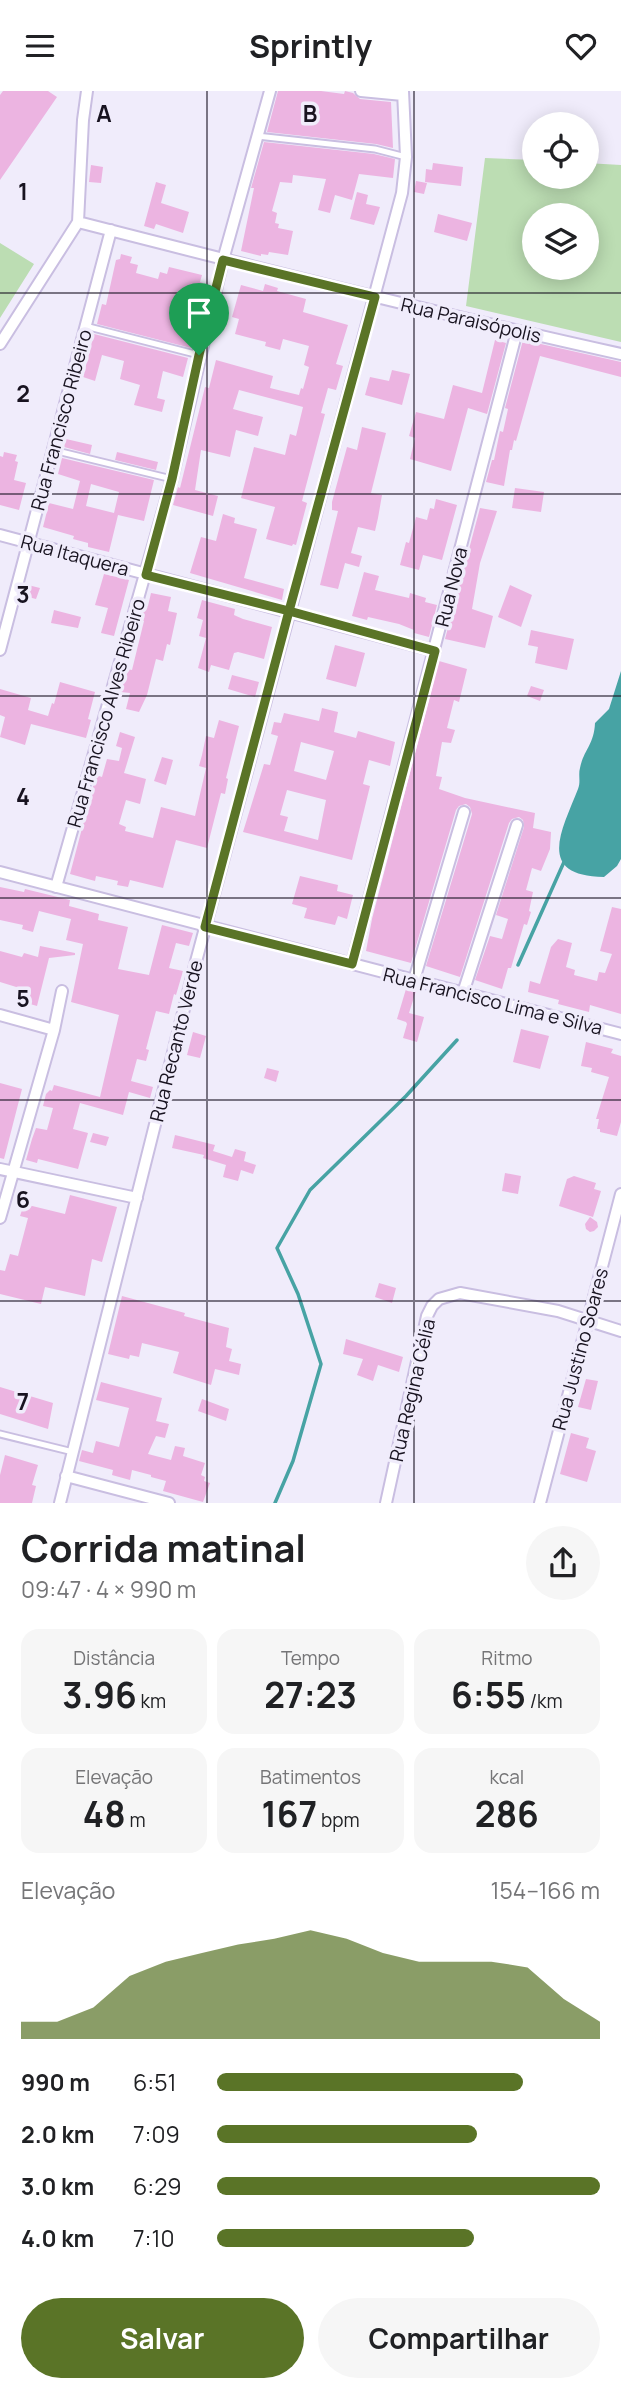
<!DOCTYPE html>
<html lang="pt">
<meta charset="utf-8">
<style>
:root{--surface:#fff;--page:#f6f6f6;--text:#202124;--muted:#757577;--accent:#5a7427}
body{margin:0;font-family:Manrope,sans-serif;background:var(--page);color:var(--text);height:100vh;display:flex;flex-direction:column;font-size:26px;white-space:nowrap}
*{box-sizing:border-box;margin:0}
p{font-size:23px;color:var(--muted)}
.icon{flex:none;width:38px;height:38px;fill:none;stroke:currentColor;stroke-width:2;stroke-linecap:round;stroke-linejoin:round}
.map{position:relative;height:1412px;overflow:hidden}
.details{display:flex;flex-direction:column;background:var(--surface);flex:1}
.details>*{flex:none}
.buttons{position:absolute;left:522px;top:21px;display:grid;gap:14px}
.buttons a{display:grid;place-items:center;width:77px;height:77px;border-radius:50%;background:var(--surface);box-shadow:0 4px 18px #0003;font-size:35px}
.pin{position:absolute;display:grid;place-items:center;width:60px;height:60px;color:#fff;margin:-72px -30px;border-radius:50% 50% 50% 0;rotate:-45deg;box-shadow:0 0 7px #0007}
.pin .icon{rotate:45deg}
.round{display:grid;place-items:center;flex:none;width:74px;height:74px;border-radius:37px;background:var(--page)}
.head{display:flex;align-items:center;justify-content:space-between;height:119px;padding:0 21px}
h1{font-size:38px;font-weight:700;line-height:52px}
.figures{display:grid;grid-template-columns:repeat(3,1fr);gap:10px;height:119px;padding:7px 21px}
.figures div{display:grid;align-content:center;border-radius:18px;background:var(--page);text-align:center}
.figures b{font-size:35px;font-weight:700}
.figures small{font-size:19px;font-weight:400}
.figures p{font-size:19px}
.chart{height:196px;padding:14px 21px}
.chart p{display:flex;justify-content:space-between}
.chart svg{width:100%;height:126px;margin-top:7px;fill:var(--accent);opacity:.7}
.cta{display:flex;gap:14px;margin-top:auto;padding:14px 21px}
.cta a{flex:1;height:80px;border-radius:42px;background:var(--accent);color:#fff;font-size:28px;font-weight:700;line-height:80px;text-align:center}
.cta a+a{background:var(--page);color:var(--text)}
ul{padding:0 21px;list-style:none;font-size:23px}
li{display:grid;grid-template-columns:112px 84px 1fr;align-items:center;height:52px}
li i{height:18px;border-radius:9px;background:var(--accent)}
header{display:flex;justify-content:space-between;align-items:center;height:91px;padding:0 21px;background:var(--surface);font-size:32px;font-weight:700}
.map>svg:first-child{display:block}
.green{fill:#bcddb3;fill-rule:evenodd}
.water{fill:#47a3a4}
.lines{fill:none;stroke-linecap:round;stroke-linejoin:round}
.stream{stroke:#47a3a4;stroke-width:3.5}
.building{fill:#ecb4e1;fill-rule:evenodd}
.lane-casing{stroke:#c9bee1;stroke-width:9}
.street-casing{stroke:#c9bee1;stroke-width:14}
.lane{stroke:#fff;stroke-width:5}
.street{stroke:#fff;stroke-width:10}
.route-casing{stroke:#fff;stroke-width:14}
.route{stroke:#5a7427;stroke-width:9}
.grid{fill:none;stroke:#181320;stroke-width:2;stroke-opacity:0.55}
.labels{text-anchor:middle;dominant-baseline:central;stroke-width:7;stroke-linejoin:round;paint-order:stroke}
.street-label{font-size:19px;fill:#181320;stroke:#f0ecfb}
.grid-label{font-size:23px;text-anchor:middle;font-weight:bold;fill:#181320;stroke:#f0ecfb;stroke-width:7;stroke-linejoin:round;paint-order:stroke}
</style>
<header><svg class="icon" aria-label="menu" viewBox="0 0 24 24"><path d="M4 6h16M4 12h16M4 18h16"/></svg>Sprintly<svg class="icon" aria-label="heart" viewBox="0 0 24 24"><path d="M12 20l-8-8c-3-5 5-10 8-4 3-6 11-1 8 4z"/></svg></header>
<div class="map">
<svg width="621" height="1412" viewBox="0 0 621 1412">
<rect width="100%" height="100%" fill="#f0ecfb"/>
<path class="green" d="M485,67L534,69V86H586V72L621,74V251L466,215ZM534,124H586V177H534Z
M0,152L34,173L0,227Z"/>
<path class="water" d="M621,580V768L617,775L604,786C535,785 562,739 578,698C581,691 578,684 580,677C584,658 594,654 595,632L609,618Z"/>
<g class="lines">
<path class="stream" d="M518,874L564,771
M275,1412L293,1370L321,1273L298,1203L277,1157L310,1099L406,1005L457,949"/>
</g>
<path class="building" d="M3,0H48L57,6L0,89V4Z
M278,0H321L344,3L345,0L353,2L360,8L391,11L393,57L376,53L267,41Z
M264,51L374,63L395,68L393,87L359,83L352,109L335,104L330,122L318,119L326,88L293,84L292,92L280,91L272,120L277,122L275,132L279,133L278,137L293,140L288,164L269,161L268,164L261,163V165L241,160L254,97H251Z
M433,72L463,76L461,95L425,91L426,78L432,79Z
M91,74L103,76L101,92L89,91Z
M416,90L427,92L424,103L414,101Z
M156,91L166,94L161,112L189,121L183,142L156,133L154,138L144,135Z
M357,101L368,104L366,113L380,116L374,134L350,128Z
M438,123L472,132L467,150L434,141Z
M121,163L132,166L130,172L138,174L136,182L158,188L160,181L167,183L169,176L202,184L200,191L203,192L192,236L197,237L191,257L97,233L102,213L106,214L116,169L120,168Z
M265,193L278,197L277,200L306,208L303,221L348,234L336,273L343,275L336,299L328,297L321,322L325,323L302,410L307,412L296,454L293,453L292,455L266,448L275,416L241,407L254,356L285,364L290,343L296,345L303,316L239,299L233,318L263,326L258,345L236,339L230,366L201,359L195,399L218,405L213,425L173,414L178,396L180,397L205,296L209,297L216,269L273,285L270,297L299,304L301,297L303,298L309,276L304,274L309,255L283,248L280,259L265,255L266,251L235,243L239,228L232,226L241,194L263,200Z
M94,243L188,267L183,286L163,280L157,307L165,309L162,321L134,314L140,294L120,288L124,270L102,264L95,290L83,286Z
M495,249L506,252L487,323L468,317L451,380L410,368L415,347L409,345L416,321L444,328L453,294L482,302Z
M523,249L621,271V286L540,265L516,350L514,349L512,359H510L504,395L486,391L492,369H494L500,340L503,341L508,318L505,317Z
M392,279L410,283L402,314L365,304L370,286L389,290Z
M362,336L386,342L371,402L382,404L378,427L375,440L358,436L351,462L362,465L359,476L345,472L338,498L320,494L338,420L332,419V411L347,356L357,359Z
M66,348L92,354L90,363L64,356Z
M4,361L17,364L15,370L18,371L14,389L26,392L19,419L0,414V365L3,366Z
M117,361L158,371L156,379L115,369Z
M62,367L154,389L144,430L118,424L109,461L88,456V452L73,448L74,445L43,436L49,412L73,418L80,390L58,383ZM91,393L119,401L114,422L86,415Z
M515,397L544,401L541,421L512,417Z
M436,408L457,414L442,469L423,464L419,479L400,474L406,451L409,452L416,426L427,429L430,417L434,418Z
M480,417L497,420L480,472L472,518L493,525L485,557L445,548Z
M223,423L235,427L234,432L257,438L244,487L284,498L282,509L190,482L201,446L216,450Z
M364,481L379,485L375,499L409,507L410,502L426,507L425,511L437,514L429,546L414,542V539L399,533L368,526L367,529L352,525Z
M104,483L129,489L114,545L101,542L108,517L95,514Z
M28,494L40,497L36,508L24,505Z
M510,494L532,504L521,536L498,526Z
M151,502L171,506L168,520L177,522L170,554L167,553L163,570L156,568L147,604L139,621L126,618L130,602L121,601L127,578L132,579L144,530L140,529L144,514L148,515Z
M202,509L235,518L234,524L243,528L272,536L264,568L238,561L234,562L229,579L211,574L209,581L198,577L206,547L199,545L203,529L197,527Z
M54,519L81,526L78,537L51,532Z
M531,539L574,548L567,579L535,572L538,556L528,554Z
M335,554L365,562L356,596L326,588Z
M439,570L467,578L459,611L454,609L447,637L455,639L451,652L442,651L436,685L442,686L439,698L465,707L535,722L533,737L551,741L550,758L541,780L532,777L526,799L533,801L529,820L531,821L527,834L524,833L511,877H508L502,898L475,889L490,845L502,848L508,828L496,824L524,736L523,729L519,726L512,728L509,732L460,886L426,875L472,723L470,716L466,713L459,715L456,719L411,872L366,860L372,828Z
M232,584L259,591L255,606L228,598Z
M60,591L95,601L88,628L91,629L86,647L31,633L25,654L0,646L5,626L0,624V598L31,607L28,619L48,625L52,612L54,613Z
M531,595L544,599L540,610L527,605Z
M322,617L338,621L334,641L356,647L358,640L395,651L390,675L369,669L363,693L370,695L352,769L243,741L264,673L270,674L278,645L271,643L274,631L281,632L284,622L319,630ZM301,651L334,660L326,689L294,680ZM287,699L326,709L318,749L284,740L288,726L280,724Z
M219,629L239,635L226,687L228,688L225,703L221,702L207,757L176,749L163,797L130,789L128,796L117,794L118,790L96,785L95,790L70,783L96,684L102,686L107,668L119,670L122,657L116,655L120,641L135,646L124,682L146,688L140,713L126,709L119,733L126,736L125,740L153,747L161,716L195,725L206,677L199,675L202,664L206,645L214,647Z
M162,666L173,669L166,694L154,690Z
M300,785L338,794L337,800L353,804L347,828L338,825L335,834L304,827L307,817L292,813Z
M0,796L24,801L25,798L70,809L69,815L99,823L98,829L128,836L118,878L149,884L162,834L193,842L189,855L176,852L169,877L183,880L176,904L174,903L169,923L156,920L146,958L149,959L146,970L137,968L131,990L153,996L150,1007L129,1001L123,1024L80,1012L73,1038L88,1042L78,1078L38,1068L37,1072L26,1069L32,1048L36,1037L47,1039L53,1017L43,1015L46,1003L50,999L52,1000L54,994L100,1006L119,924L71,911L83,853L66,849L71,828L39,820L33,841L22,838L23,834L0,829Z
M612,816L621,818V923L590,914L589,921L558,913L559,909L528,901L530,890L540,893L551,856L558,848L572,852L566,876L575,879L574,884L597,890L599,881L605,882L612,863L600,860Z
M40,855L75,862V864L49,867L37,915L23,911L26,899L0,891V860L22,866L24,862L38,866Z
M406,898L416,900L409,922L424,926L417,951L403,947L407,933L406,931L397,928Z
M521,938L549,945L540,978L513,971Z
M193,941L206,945L200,967L187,964Z
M586,951L613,958L611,962L621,965V1031L617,1045L600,1041V1038H597L599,1028H596L609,986L591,981L592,977L581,975Z
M267,977L279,980L276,991L264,987Z
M0,992L22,998L4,1068L0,1067Z
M93,1042L109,1046L106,1055L90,1051Z
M175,1044L215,1054L213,1060L232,1066L235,1058L246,1061L244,1070L256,1074L253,1083L241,1079L238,1090L223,1086L226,1074L203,1067L204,1064L172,1057Z
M505,1082L521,1085L518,1103L502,1100Z
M574,1085L596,1092L594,1098L601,1100L593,1126L559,1115L567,1088Z
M70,1104L117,1116L102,1171L92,1168L85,1205L45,1196L41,1213L0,1203V1179L5,1180L10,1163L18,1165L28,1127L20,1125L24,1113L65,1123Z
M590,1126L597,1131L598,1136L594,1140L590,1141L586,1138L585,1133Z
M379,1192L396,1197L392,1212L375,1206Z
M122,1205L185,1222L184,1225L229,1237L226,1256L232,1258L229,1270L241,1273L239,1284L215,1278L211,1294L173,1282L179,1261L142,1252L139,1266L130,1264L129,1268L108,1263Z
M346,1248L403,1266L399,1281L378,1274L373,1290L357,1284L363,1268L343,1263Z
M586,1288L598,1290L591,1319L578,1316Z
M101,1291L162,1307L156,1330L169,1333L165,1347L156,1345L148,1363L171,1369L175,1355L185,1357L183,1365L205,1372L201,1384L205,1386L204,1390L210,1392L203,1411L163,1400L166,1390L151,1386V1384L132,1379L130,1389L112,1384L113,1379L79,1370L82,1359L93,1362L96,1350L119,1356L129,1317L96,1309Z
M0,1296L53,1312L48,1338L0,1323Z
M202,1308L229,1318L226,1330L198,1320Z
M571,1342L589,1347L586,1357L596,1360L587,1391L560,1383Z
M5,1364L38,1374L32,1394L36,1395L32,1412H0V1384Z"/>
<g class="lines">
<g class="lane-casing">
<path id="lane" d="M257,45L375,58L406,66
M85,235L199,264
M53,359L172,388
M0,1343L73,1361"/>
</g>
<g class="street-casing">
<path id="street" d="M361,0L403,4
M78,131C258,177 439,223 621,263
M0,253L78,131L83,29L87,0
M0,444L435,560
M0,559L111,139
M0,781L621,943
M56,796L172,388L223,169L270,0
M352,873L517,240
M414,889L464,721
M463,902L517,734
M0,924L54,939
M0,1078L137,1107
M0,1127L54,939L62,900
M66,1385L169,1412
M60,1412L194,878L402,102L406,66L403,0
M386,1412L427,1225L432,1215L439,1208L460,1202L558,1220L621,1240
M540,1412L621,1103"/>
</g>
<use href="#lane" class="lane"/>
<use href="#street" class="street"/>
</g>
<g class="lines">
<g class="route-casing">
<path id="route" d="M199,264L172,388L146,484L289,520L205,836L352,873L435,560L289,520L375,206L223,169L199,264"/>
</g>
<use href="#route" class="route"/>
</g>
<path class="grid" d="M207,0V1412M414,0V1412M0,202H621M0,403H621M0,605H621M0,807H621M0,1009H621M0,1210H621"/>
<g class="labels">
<g class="street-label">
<text transform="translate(471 229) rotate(13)">Rua Paraisópolis</text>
<text transform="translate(61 329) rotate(-75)">Rua Francisco Ribeiro</text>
<text transform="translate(75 464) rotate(15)">Rua Itaquera</text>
<text transform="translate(451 496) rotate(-76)">Rua Nova</text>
<text transform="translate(106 622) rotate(-74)">Rua Francisco Alves Ribeiro</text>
<text transform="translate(493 910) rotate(14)">Rua Francisco Lima e Silva</text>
<text transform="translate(176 950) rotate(-76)">Rua Recanto Verde</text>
<text transform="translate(580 1258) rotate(-75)">Rua Justino Soares</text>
<text transform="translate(412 1299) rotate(-77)">Rua Regina Célia</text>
</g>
</g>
<g class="grid-label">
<text x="104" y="31">A</text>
<text x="310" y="31">B</text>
<text x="23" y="109">1</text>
<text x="23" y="311">2</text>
<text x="23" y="512">3</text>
<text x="23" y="714">4</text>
<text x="23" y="916">5</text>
<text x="23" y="1117">6</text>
<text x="23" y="1319">7</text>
</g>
</svg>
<div class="buttons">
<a><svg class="icon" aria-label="locate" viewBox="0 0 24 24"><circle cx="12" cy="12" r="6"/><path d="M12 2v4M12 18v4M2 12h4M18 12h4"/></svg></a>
<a><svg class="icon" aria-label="layers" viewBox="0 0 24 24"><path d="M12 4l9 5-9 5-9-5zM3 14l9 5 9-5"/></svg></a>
</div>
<div class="pin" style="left:199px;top:264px;background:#1e9e55"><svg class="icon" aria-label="arrive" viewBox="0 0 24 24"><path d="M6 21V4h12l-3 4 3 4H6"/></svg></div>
</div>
<section class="details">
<div class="head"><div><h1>Corrida matinal</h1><p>09:47 · 4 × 990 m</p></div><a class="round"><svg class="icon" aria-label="share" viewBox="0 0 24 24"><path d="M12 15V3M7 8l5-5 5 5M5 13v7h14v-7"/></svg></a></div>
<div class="figures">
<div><p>Distância</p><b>3.96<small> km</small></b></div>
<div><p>Tempo</p><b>27:23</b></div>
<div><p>Ritmo</p><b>6:55<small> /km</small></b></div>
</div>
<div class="figures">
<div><p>Elevação</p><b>48<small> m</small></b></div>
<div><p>Batimentos</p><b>167<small> bpm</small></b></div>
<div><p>kcal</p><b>286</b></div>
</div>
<div class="chart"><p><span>Elevação</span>154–166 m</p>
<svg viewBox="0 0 160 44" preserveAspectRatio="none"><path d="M0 44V38L10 38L20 33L30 22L40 17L50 14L60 11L70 9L80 6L90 9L100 14L110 17L120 17L130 17L140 19L150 30L160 38V44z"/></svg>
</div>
<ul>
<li><b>990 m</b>6:51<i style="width:80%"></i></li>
<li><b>2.0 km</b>7:09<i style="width:68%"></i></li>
<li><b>3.0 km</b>6:29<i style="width:100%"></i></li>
<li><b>4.0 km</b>7:10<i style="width:67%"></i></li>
</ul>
<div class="cta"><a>Salvar</a><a>Compartilhar</a></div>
</section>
